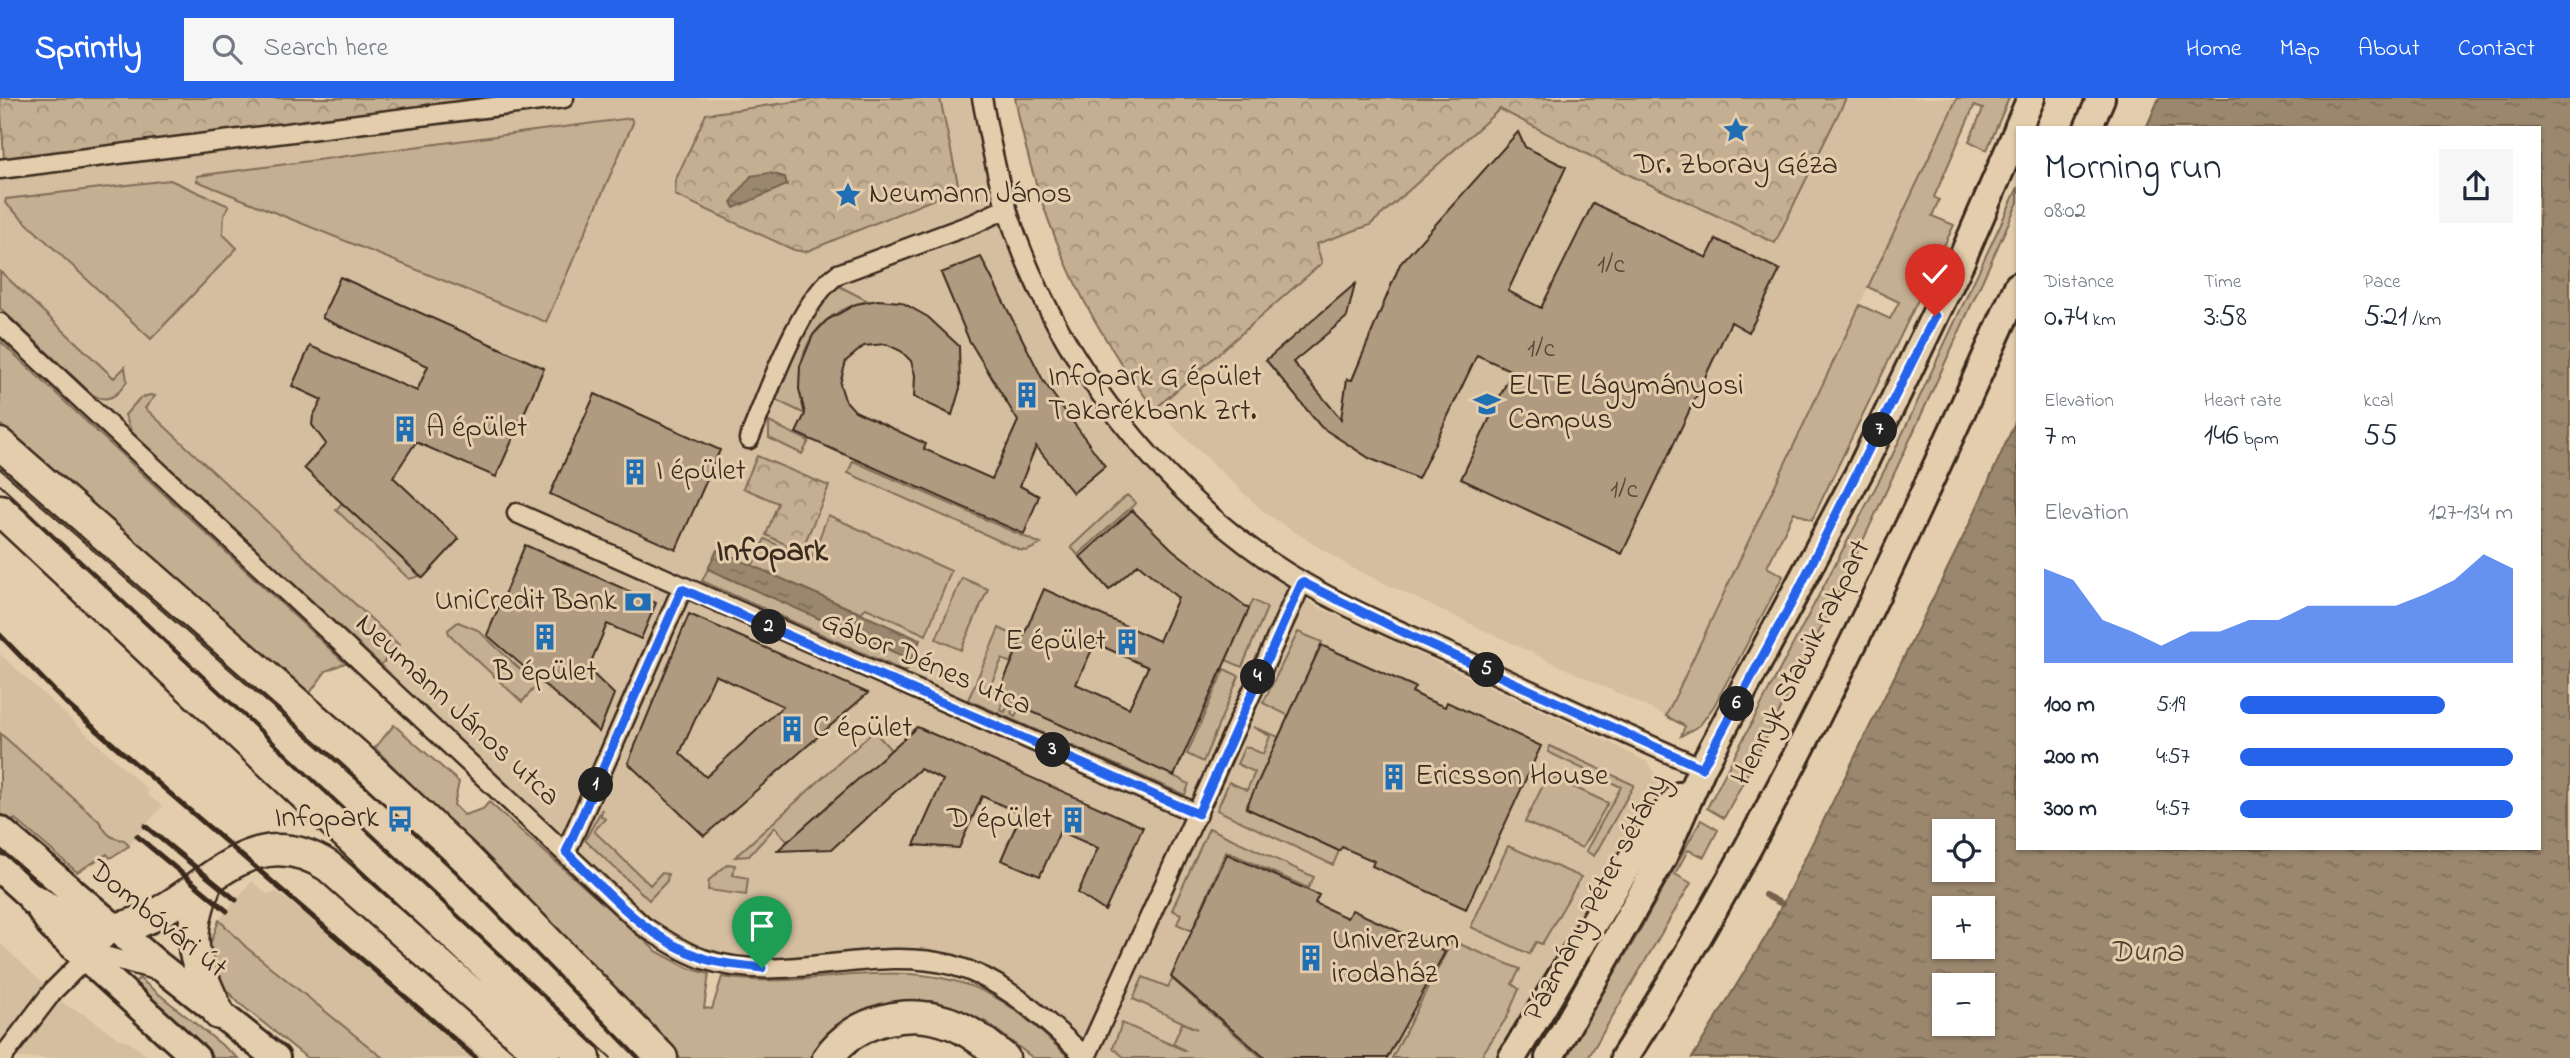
<!DOCTYPE html>
<meta charset="utf-8">
<style>
:root{--surface:#fff;--page:#f6f6f7;--text:#1f2937;--muted:#747a83;--accent:#2563eb}
body{margin:0;font-family:"Indie Flower",sans-serif;background:var(--page);color:var(--text);height:100vh;display:flex;flex-direction:column;font-size:26px;white-space:nowrap}
*{box-sizing:border-box;margin:0}
p{font-size:23px;color:var(--muted)}
.icon{flex:none;width:38px;height:38px;fill:none;stroke:currentColor;stroke-width:2;stroke-linecap:round;stroke-linejoin:round}
.map{position:relative;flex:1;overflow:hidden}
.drawer{position:absolute;left:2016px;top:28px;width:525px;height:724px;display:flex;flex-direction:column;background:var(--surface);border-radius:0px;box-shadow:0 2px 5px #0004}
.drawer>*{flex:none}
.controls{position:absolute;left:1932px;top:721px;display:grid;gap:14px}
.controls a{display:grid;place-items:center;width:63px;height:63px;border-radius:0px;background:var(--surface);box-shadow:0 2px 5px #0004;font-size:35px}
.pin{position:absolute;display:grid;place-items:center;width:60px;height:60px;color:#fff;margin:-72px -30px;border-radius:50% 50% 50% 0;rotate:-45deg;box-shadow:0 0 7px #0007}
.pin .icon{rotate:45deg}
.km{position:absolute;width:35px;height:35px;margin:-18px;border-radius:50%;background:#222;color:#fff;font-size:19px;line-height:35px;text-align:center}
.round{display:grid;place-items:center;flex:none;width:74px;height:74px;border-radius:0px;background:var(--page)}
.headline{display:flex;align-items:center;justify-content:space-between;height:119px;padding:0 28px}
h1{font-size:38px;font-weight:600;line-height:52px}
.figures{display:grid;grid-template-columns:repeat(3,1fr);gap:10px;height:119px;padding:7px 28px}
.figures div{display:grid;align-content:center}
.figures b{font-size:30px;font-weight:600}
.figures small{font-size:19px;font-weight:400}
.figures p{font-size:19px}
.chart{height:196px;padding:14px 28px}
.chart p{display:flex;justify-content:space-between}
.chart svg{width:100%;height:126px;margin-top:7px;fill:var(--accent);opacity:.7}
ul{padding:0 28px;list-style:none;font-size:23px}
li{display:grid;grid-template-columns:112px 84px 1fr;align-items:center;height:52px}
li i{height:18px;border-radius:9px;background:var(--accent)}
header{display:flex;align-items:center;gap:42px;box-sizing:border-box;height:98px;padding:0 35px;background:var(--accent);color:#fff}
header strong{font-size:33px}
nav{display:flex;gap:38px;margin-inline-start:auto;font-size:24px}
.search{width:490px;height:63px;background:var(--page);display:flex;align-items:center;gap:18px;box-sizing:border-box;padding:0 24px;border-radius:0px;color:var(--muted);font-size:26px}
.map>svg:first-child{display:block}
.built{fill:#d4be9f}
.grass{fill:#c5af92;stroke:#806c58;stroke-width:2}
.forest{fill:url(#forest-crowns);stroke:#806c58;stroke-width:2}
.water{fill:url(#water-ripples);stroke:#74624e;stroke-width:2;fill-rule:evenodd}
.lines{fill:none;stroke-linecap:round;stroke-linejoin:round}
.stream{stroke:#74624e;stroke-width:6}
.building{fill:#b09a80;stroke:#3b2a1e;stroke-width:2;fill-rule:evenodd}
.street-casing{stroke:#3b2a1e;stroke-width:23}
.secondary-casing{stroke:#3b2a1e;stroke-width:32}
.primary-casing{stroke:#3b2a1e;stroke-width:35}
.street{stroke:#e4cdac;stroke-width:18}
.secondary{stroke:#e4cdac;stroke-width:26}
.primary{stroke:#e4cdac;stroke-width:30}
.tram{stroke:#3b2a1e;stroke-width:2}
.rail{stroke:#3b2a1e;stroke-width:5}
.route-casing{stroke:#fff;stroke-width:14}
.route{stroke:#2563eb;stroke-width:9}
.labels{text-anchor:middle;dominant-baseline:central;stroke-width:6;stroke-linejoin:round;paint-order:stroke}
.number-label{font-size:26px;fill:#584636}
.poi-label{font-size:30px;fill:#3b2a1e;stroke:#e4cdac;text-anchor:start}
.street-label{font-size:30px;fill:#3b2a1e;stroke:#e4cdac}
.neighbourhood-label{font-size:32px;font-weight:bold;fill:#3b2a1e;stroke:#e4cdac}
.water-label{font-size:32px;font-style:italic;fill:#4e3d2e;stroke:#e4cdac}
</style>
<header>
<strong>Sprintly</strong>
<div class="search"><svg class="icon" aria-label="search" viewBox="0 0 24 24"><circle cx="10" cy="10" r="6"/><path d="M15 15l6 6"/></svg>Search here</div>
<nav><a>Home</a><a>Map</a><a>About</a><a>Contact</a></nav>
</header>
<div class="map">
<svg width="2570" height="960" viewBox="0 0 2570 960">
<defs>
<pattern id="forest-crowns" width="20" height="18" patternUnits="userSpaceOnUse" patternTransform="scale(1.75)"><rect width="20" height="18" fill="#c5af92"/><path d="M2 6a3 3 0 1 1 6 0M12 15a3 3 0 1 1 6 0" fill="none" stroke="#a18f77"/></pattern>
<pattern id="water-ripples" width="26" height="14" patternUnits="userSpaceOnUse" patternTransform="scale(1.75)"><rect width="26" height="14" fill="#9a876e"/><path d="M2 4q2-2 4 0t4 0M15 11q2-2 4 0t4 0" fill="none" stroke="#7f6f5a"/></pattern>
</defs>
<rect width="100%" height="100%" fill="#e4cdac"/>
<filter id="ink" filterUnits="userSpaceOnUse"><feTurbulence type="fractalNoise" baseFrequency=".0143" numOctaves="2"/><feDisplacementMap in="SourceGraphic" scale="14" xChannelSelector="R" yChannelSelector="G"/><feConvolveMatrix kernelMatrix="1 2 1 2 8 2 1 2 1" color-interpolation-filters="sRGB"/></filter>
<g filter="url(#ink)">
<path class="built" d="M487,0H971L987,75L1010,147L1056,244L1120,339L1207,429L1316,508L1607,643L1647,664L1659,682L1655,696L1499,960H1096L1036,910L948,863L766,867L697,855L655,832L0,219V62Z
M1505,0H1957L1666,618L1350,469L1265,415L1155,311L1322,165L1316,146L1370,127Z
M0,556L149,693L147,696L162,708L129,748L124,742L114,741L106,734L99,723L0,635Z
M252,783L267,796L277,794L485,960H383L247,850L219,822Z
M0,845L67,908L86,917L119,941L126,942L150,960H0Z"/>
<path class="grass" d="M1957,0H2009L1987,52L1969,43L1983,11L1974,8L1934,99L1939,102L1932,118L1954,127L1812,422L1794,414L1767,469L1783,478L1714,608L1700,627L1681,638L1685,628L1666,618L1860,207L1890,221L1899,204L1868,189Z
M631,20L633,25L546,224L197,83V78Z
M170,82L229,108L224,117L223,136L237,150L151,241L5,105L6,101Z
M2018,89V104C1924,311 1832,519 1724,720L1707,710L1892,358Z
M0,173L114,280L125,269L127,283C119,296 109,306 93,297L0,210Z
M839,188L868,203C810,216 789,262 805,316L776,302C793,262 805,215 839,188Z
M0,243L345,565L326,573L310,595L94,413L0,326Z
M150,297L155,298L145,310L399,547L381,567L132,335L125,317L140,300Z
M769,324L809,343L802,356L769,340Z
M853,363L1023,438L1041,446L1027,453L1020,452L848,375Z
M1127,397L1136,405L1078,457L1071,449Z
M342,405L420,478L409,481L336,412Z
M828,417L951,473L926,537L866,510L860,515L752,468L765,441L811,462Z
M708,471L912,562L906,574L702,483Z
M962,480L988,491L961,552L936,541Z
M1253,502L1267,510L1242,569L1226,562Z
M458,524L478,532L537,587L522,604L449,536L448,532Z
M999,530L1022,541L1011,565L1002,561L991,586L1000,591L997,598L1003,601L1000,612L1005,614L1009,604L1014,606L1011,616L1015,619L1020,608L1174,678L1189,686L1185,697L968,602Z
M1298,534L1322,544L1289,618L1263,605Z
M1224,571L1239,578L1203,664L1187,656Z
M394,627L459,684L454,707L464,717L483,711L489,704L656,853L688,870L709,876L704,910L712,911L722,879C814,894 902,852 991,897C1021,912 1045,938 1070,960H1033L986,924L933,903H894L864,913L831,933L810,960H681L375,650Z
M1253,629L1279,639L1247,710L1339,753L1333,767L1217,712L1229,684L1247,692L1255,674L1237,666L1245,648L1263,656L1270,638Z
M874,633L891,652L788,744L775,729L749,758L735,759Z
M0,635L99,723C106,735 110,741 124,742L129,748L110,760L107,756L77,774L15,721L11,726L0,716Z
M1550,648L1634,687L1594,758L1586,753L1621,689L1548,654Z
M1548,677L1608,705L1582,750L1525,724Z
M602,711L601,718L605,721L594,733L650,787L661,775L668,776L667,783L649,802L585,742Z
M1701,722L1718,732L1704,759L1688,752L1675,776L1691,785L1588,960H1563L1635,841Z
M1209,730L1314,779L1308,790L1226,753L1192,833L1177,826L1181,816L1172,812Z
M1508,748L1581,779L1542,846L1536,844L1529,856L1471,829Z
M728,766L735,767L733,777L748,780L746,797L708,792L709,782Z
M219,822L247,850L383,960H307L239,905L213,878L206,858Z
M1452,843L1520,871L1512,886L1519,891L1507,919L1480,960H1392Z
M1143,879L1168,889L1172,881L1262,960H1125L1113,950L1122,925L1186,953L1173,946L1182,925L1197,931L1133,901Z
M139,880L238,960H215L132,888Z"/>
<path class="forest" d="M0,0H487L4,61Z
M822,0H940L959,91L805,154L794,152L675,97L676,81L706,16Z
M1015,0H1846L1775,145L1604,65L1500,11L1370,127L1316,146L1322,165L1155,311C1082,221 1036,113 1015,0Z
M757,358L829,388L801,454L766,437L778,405L743,390Z"/>
<path class="water" d="M2159,0H2570V960H1692L1768,835L1968,429L2018,318V751H2539V30H2146ZM1983,733V772H1944V733ZM1944,810H1983V849H1944ZM1944,887H1983V926H1944Z
M770,75L785,79L787,87L734,110L731,104L751,78Z
M717,452L920,542L912,562L708,471Z"/>
<g class="lines">
<path class="stream" d="M1765,797L1782,806"/>
</g>
<path class="building" d="M1518,34L1525,49L1566,69L1508,193L1541,210L1593,105L1707,160L1716,141L1780,172L1749,234L1731,224L1622,456L1461,381L1512,273L1477,257L1418,381L1369,360L1321,329L1266,262L1355,186L1347,219L1293,264L1341,321L1347,281L1352,282L1400,166Z
M981,159L1044,284L1105,368L1073,395L1036,348L1020,388L1039,398L1024,436L796,335L805,316L799,291L800,268L813,237L827,222L856,206L878,202L901,204L928,219L959,248L960,290L952,317L914,299L915,277L911,263L901,253L886,246L864,248L846,263L840,286L845,302L855,313L926,346L924,351L992,381L1018,323L969,242L941,175Z
M340,179L544,270L496,379L416,344L393,379L459,441L423,480L304,370L326,346L312,327L313,318L322,302L292,288L310,248L417,293L428,268L322,220Z
M595,296L720,352L676,452L550,396Z
M1132,412L1173,452L1249,511L1174,678L997,598L1044,491L1159,543L1178,500L1138,466L1109,492L1080,459ZM1095,545L1148,569L1129,610L1076,586Z
M525,447L656,505L641,541L607,526L588,571L614,596L599,634L487,537Z
M689,516L868,595L704,738L628,665ZM715,577L783,608L706,679L680,655Z
M1321,547L1415,589L1412,594L1428,602L1445,609L1447,604L1541,648L1466,811L1372,768L1374,763L1342,749L1339,753L1246,710Z
M917,629L1143,729L1105,813L1078,795L1098,750L1060,733L1040,778L1001,762L1021,716L982,698L959,750L914,747L943,682L920,671L832,751L777,753Z
M1227,756L1319,797L1315,805L1347,820L1352,812L1445,854L1387,960H1265L1171,879Z"/>
<g class="lines">
<g class="street-casing">
<path id="street" d="M982,0C989,36 995,73 1006,108C1050,249 1148,379 1269,463C1332,506 1406,535 1476,567C1551,602 1626,637 1702,670
M0,71L564,0
M0,225L643,828C662,840 681,853 703,861C784,888 871,846 952,867C1007,882 1047,924 1087,960
M749,341C768,296 799,202 838,176L975,125L1007,110
M517,415L1198,716
M566,754L682,491
M85,860L108,859L163,874
M1086,959L1302,484
M2,960L53,893L115,831"/>
</g>
<g class="secondary-casing">
<path id="secondary" d="M2018,30L2031,0
M2088,30L2101,0
M0,732L157,866L276,960
M0,771L34,802L53,830L196,960
M1512,960L1641,746L1679,698
M1549,960L1663,759L1702,670L1861,371L1961,163L2018,31
M1624,960C1780,717 1900,451 2018,188"/>
</g>
<g class="primary-casing">
<path id="primary" d="M0,346L356,657L467,761L662,960
M0,412L585,960
M207,783C183,845 193,858 219,916
M34,802C53,812 75,829 97,831C187,837 233,708 328,768L545,960
M828,960C854,921 912,908 955,927C973,935 989,948 1004,960"/>
</g>
<use href="#street" class="street"/>
<use href="#secondary" class="secondary"/>
<use href="#primary" class="primary"/>
<path class="tram" d="M0,371L374,697L459,778L637,960
M0,387L611,960"/>
<path class="rail" d="M0,537L70,609L476,960
M145,728L236,802
M137,738L227,813"/>
</g>
</g>
<g class="lines" filter="url(#ink)">
<g class="route-casing">
<path id="route" d="M762,870C743,867 721,867 703,860C647,841 607,794 566,754L682,491L1198,716L1302,484L1409,537L1702,670L1798,493L1935,218"/>
</g>
<use href="#route" class="route"/>
</g>
<defs>
<g id="sight-bare" transform="scale(2.1)"><path d="M0-6L1.8-2.2L6-1.7L2.9 1.2L3.7 5.4L0 3.3L-3.7 5.4L-2.9 1.2L-6-1.7L-1.8-2.2Z" fill="#1f6fb2" stroke="#e4cdac" stroke-width="2.5" paint-order="stroke"/></g>
<g id="building-bare" transform="scale(2.1)"><path d="M-4-6H4V6H1V3H-1V6H-4ZM-2.5-4.3h1.7v1.8h-1.7ZM.8-4.3h1.7v1.8H.8ZM-2.5-1h1.7V.8h-1.7ZM.8-1h1.7V.8H.8Z" fill="#1f6fb2" stroke="#e4cdac" stroke-width="2.5" paint-order="stroke"/></g>
<g id="university-bare" transform="scale(2.1)"><path d="M0-5L7-2L0 1L-7-2ZM-4 1L0 2.5L4 1V4Q0 6-4 4Z" fill="#1f6fb2" stroke="#e4cdac" stroke-width="2.5" paint-order="stroke"/></g>
<g id="bank-bare" transform="scale(2.1)"><path d="M-6-4H6V4H-6ZM0-2.3a2.3 2.3 0 1 0 0 4.6a2.3 2.3 0 1 0 0-4.6Z" fill="#1f6fb2" stroke="#e4cdac" stroke-width="2.5" paint-order="stroke"/></g>
<g id="bus-bare" transform="scale(2.1)"><path d="M-5-6H5V4H4V6H2V4H-2V6H-4V4H-5ZM-3.5-4V0h7V-4ZM-3.5 1.2v1.5H-2V1.2ZM2 1.2v1.5H3.5V1.2Z" fill="#1f6fb2" stroke="#e4cdac" stroke-width="2.5" paint-order="stroke"/></g>
</defs>
<g fill-rule="evenodd">
<use href="#sight-bare" x="1736" y="32"/>
<use href="#sight-bare" x="848" y="97"/>
<use href="#building-bare" x="1027" y="297"/>
<use href="#university-bare" x="1487" y="306"/>
<use href="#building-bare" x="405" y="331"/>
<use href="#building-bare" x="635" y="374"/>
<use href="#bank-bare" x="638" y="504"/>
<use href="#building-bare" x="545" y="539"/>
<use href="#building-bare" x="1127" y="544"/>
<use href="#building-bare" x="792" y="631"/>
<use href="#building-bare" x="1394" y="679"/>
<use href="#bus-bare" x="400" y="721"/>
<use href="#building-bare" x="1073" y="722"/>
<use href="#building-bare" x="1311" y="860"/>
</g>
<g class="labels">
<g class="number-label">
<text x="1611" y="168">1/c</text>
<text x="1541" y="252">1/c</text>
<text x="1624" y="393">1/c</text>
</g>
<g class="poi-label">
<text x="1736" y="68" text-anchor="middle">Dr. Zboray Géza</text>
<text x="869" y="97">Neumann János</text>
<text x="1048" y="280">Infopark G épület<tspan x="1048" dy="34">Takarékbank Zrt.</tspan></text>
<text x="1508" y="289">ELTE Lágymányosi<tspan x="1508" dy="34">Campus</tspan></text>
<text x="426" y="331">A épület</text>
<text x="656" y="374">I épület</text>
<text x="617" y="504" text-anchor="end">UniCredit Bank</text>
<text x="1106" y="544" text-anchor="end">E épület</text>
<text x="545" y="575" text-anchor="middle">B épület</text>
<text x="813" y="631">C épület</text>
<text x="1415" y="679">Ericsson House</text>
<text x="379" y="721" text-anchor="end">Infopark</text>
<text x="1052" y="722" text-anchor="end">D épület</text>
<text x="1332" y="843">Univerzum<tspan x="1332" dy="34">irodaház</tspan></text>
</g>
<g class="street-label">
<text transform="translate(1802 565) rotate(-63)">Henryk Sławik rakpart</text>
<text transform="translate(926 566) rotate(23)">Gábor Dénes utca</text>
<text transform="translate(457 613) rotate(43)">Neumann János utca</text>
<text transform="translate(1597 800) rotate(-62)">Pázmány Péter sétány</text>
<text transform="translate(157 822) rotate(39)">Dombóvári út</text>
</g>
<g class="neighbourhood-label">
<text x="772" y="454">Infopark</text>
</g>
<g class="water-label">
<text x="2146" y="855">Duna</text>
</g>
</g>
</svg>
<div class="controls">
<a><svg class="icon" aria-label="locate" viewBox="0 0 24 24"><circle cx="12" cy="12" r="6"/><path d="M12 2v4M12 18v4M2 12h4M18 12h4"/></svg></a>
<a>+</a>
<a>−</a>
</div>
<div class="pin" style="left:762px;top:870px;background:#1e9e55"><svg class="icon" aria-label="arrive" viewBox="0 0 24 24"><path d="M6 21V4h12l-3 4 3 4H6"/></svg></div>
<div class="pin" style="left:1935px;top:218px;background:#d93025"><svg class="icon" aria-label="check" viewBox="0 0 24 24"><path d="M5 12l5 5 9-10"/></svg></div>
<b class="km" style="left:596px;top:687px">1</b>
<b class="km" style="left:769px;top:529px">2</b>
<b class="km" style="left:1053px;top:652px">3</b>
<b class="km" style="left:1258px;top:579px">4</b>
<b class="km" style="left:1487px;top:572px">5</b>
<b class="km" style="left:1737px;top:606px">6</b>
<b class="km" style="left:1880px;top:332px">7</b>
<section class="drawer">
<div class="headline"><div><h1>Morning run</h1><p>08:02</p></div><a class="round"><svg class="icon" aria-label="share" viewBox="0 0 24 24"><path d="M12 15V3M7 8l5-5 5 5M5 13v7h14v-7"/></svg></a></div>
<div class="figures">
<div><p>Distance</p><b>0.74<small> km</small></b></div>
<div><p>Time</p><b>3:58</b></div>
<div><p>Pace</p><b>5:21<small> /km</small></b></div>
</div>
<div class="figures">
<div><p>Elevation</p><b>7<small> m</small></b></div>
<div><p>Heart rate</p><b>146<small> bpm</small></b></div>
<div><p>kcal</p><b>55</b></div>
</div>
<div class="chart"><p><span>Elevation</span>127–134 m</p>
<svg viewBox="0 0 160 44" preserveAspectRatio="none"><path d="M0 44V11L10 15L20 29L30 33L40 38L50 33L60 33L70 29L80 29L90 24L100 24L110 24L120 24L130 20L140 15L150 6L160 11V44z"/></svg>
</div>
<ul>
<li><b>100 m</b>5:19<i style="width:75%"></i></li>
<li><b>200 m</b>4:57<i style="width:100%"></i></li>
<li><b>300 m</b>4:57<i style="width:100%"></i></li>
</ul>
</section>
</div>
